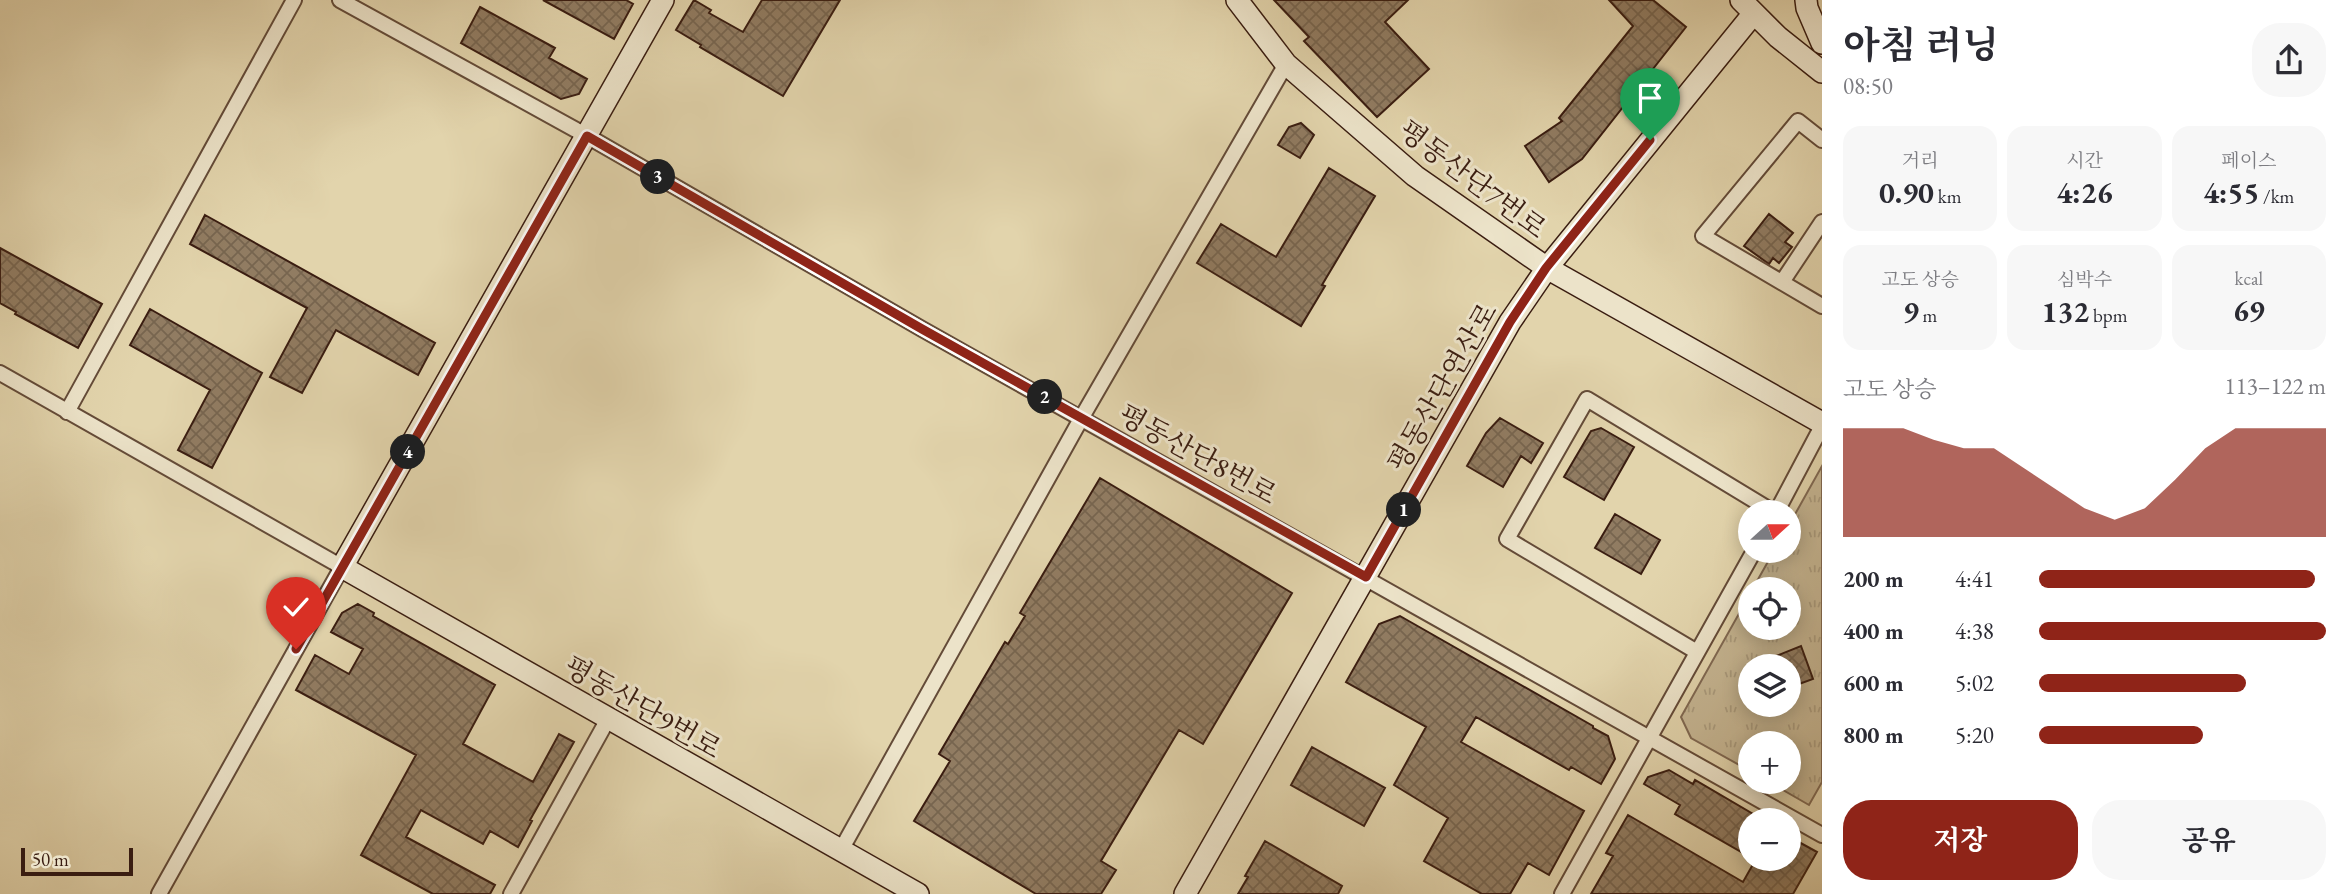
<!DOCTYPE html>
<html lang="ko">
<meta charset="utf-8">
<style>
:root{--surface:#fff;--page:#f7f7f7;--text:#2b2b33;--muted:#7c7c81;--accent:#8f2418}
body{margin:0;font-family:"EB Garamond","Noto Serif KR",serif;background:var(--page);color:var(--text);height:100vh;display:flex;flex-direction:column;font-size:26px;white-space:nowrap}
*{box-sizing:border-box;margin:0}
p{font-size:23px;color:var(--muted)}
.icon{flex:none;width:38px;height:38px;fill:none;stroke:currentColor;stroke-width:2;stroke-linecap:round;stroke-linejoin:round}
.map{position:relative;flex:1;overflow:hidden}
.panel{display:flex;flex-direction:column;background:var(--surface);width:525px}
.panel>*{flex:none}
.needle{width:46px;rotate:69deg}
.controls{position:absolute;left:1738px;top:500px;display:grid;gap:14px}
.controls a{display:grid;place-items:center;width:63px;height:63px;border-radius:50%;background:var(--surface);box-shadow:0 4px 18px #0003;font-size:35px}
.scale{position:absolute;left:21px;bottom:18px;width:112px;box-sizing:border-box;padding-left:7px;border:4px solid #3a1d11;border-top:0;font-size:19px;line-height:24px;white-space:nowrap;color:#3a1d11;-webkit-text-stroke:5px #ece3c9;paint-order:stroke}
.pin{position:absolute;display:grid;place-items:center;width:60px;height:60px;color:#fff;margin:-72px -30px;border-radius:50% 50% 50% 0;rotate:-45deg;box-shadow:0 0 7px #0007}
.pin .icon{rotate:45deg}
.km{position:absolute;width:35px;height:35px;margin:-18px;border-radius:50%;background:#222;color:#fff;font-size:19px;line-height:35px;text-align:center}
.round{display:grid;place-items:center;flex:none;width:74px;height:74px;border-radius:28px;background:var(--page)}
.overview{display:flex;align-items:center;justify-content:space-between;height:119px;padding:0 21px}
h1{font-size:38px;font-weight:700;line-height:52px}
.metrics{display:grid;grid-template-columns:repeat(3,1fr);gap:10px;height:119px;padding:7px 21px}
.metrics div{display:grid;align-content:center;border-radius:18px;background:var(--page);text-align:center}
.metrics b{font-size:30px;font-weight:700}
.metrics small{font-size:19px;font-weight:400}
.metrics p{font-size:19px}
.chart{height:196px;padding:14px 21px}
.chart p{display:flex;justify-content:space-between}
.chart svg{width:100%;height:126px;margin-top:7px;fill:var(--accent);opacity:.7}
.action{display:flex;gap:14px;margin-top:auto;padding:14px 21px}
.action a{flex:1;height:80px;border-radius:28px;background:var(--accent);color:#fff;font-size:28px;font-weight:700;line-height:80px;text-align:center}
.action a+a{background:var(--page);color:var(--text)}
ul{padding:0 21px;list-style:none;font-size:23px}
li{display:grid;grid-template-columns:112px 84px 1fr;align-items:center;height:52px}
li i{height:18px;border-radius:9px;background:var(--accent)}
main{display:flex;flex:1;min-height:0}
.map>svg:first-child{display:block}
.grass{fill:url(#grass-tufts);stroke:#806952;stroke-width:2;fill-rule:evenodd}
.building{fill:url(#building-cross-hatch);stroke:#3a1d11;stroke-width:2}
.lines{fill:none;stroke-linecap:round;stroke-linejoin:round}
.street-casing{stroke:#644b38;stroke-width:18}
.secondary-casing{stroke:#3a1d11;stroke-width:24}
.street{stroke:#ece3c9;stroke-width:14}
.secondary{stroke:#ece3c9;stroke-width:21}
.route-casing{stroke:#fff;stroke-width:14}
.route{stroke:#8f2418;stroke-width:9}
.labels{text-anchor:middle;dominant-baseline:central;stroke-width:6;stroke-linejoin:round;paint-order:stroke}
.street-label{font-size:28px;fill:#3a1d11;stroke:#ece3c9}
</style>
<main>
<div class="map">
<svg width="1822" height="894" viewBox="0 0 1822 894">
<defs>
<pattern id="grass-tufts" width="24" height="20" patternUnits="userSpaceOnUse" patternTransform="scale(1.75)"><rect width="24" height="20" fill="#c5b592"/><path d="M3 7l-1-3M5 7V3M7 7l1-3M15 17l-1-3M17 17v-4M19 17l1-3" fill="none" stroke="#aa9b7d"/></pattern>
<pattern id="building-cross-hatch" width="8" height="8" patternUnits="userSpaceOnUse" patternTransform="scale(1.75)"><rect width="8" height="8" fill="#917c62"/><path d="M0 0l8 8M0 8l8-8" fill="none" stroke="#77654f"/></pattern>
</defs>
<rect width="100%" height="100%" fill="#e2d4ac"/>
<filter id="stains"><feTurbulence type="fractalNoise" baseFrequency=".00286" numOctaves="4"/><feColorMatrix values="0 0 0 0 .2 0 0 0 0 .09 0 0 0 0 .02 0 0 0 .5 -.17"/></filter>
<radialGradient id="worn" r=".72"><stop offset=".6" stop-color="#630" stop-opacity="0"/><stop offset="1" stop-color="#630" stop-opacity=".3"/></radialGradient>
<path class="grass" d="M1822,466V782L1809,805L1769,782H1788V744H1750V771L1691,738L1681,717L1750,594V628H1788V590H1752L1774,551H1788L1789,525ZM1750,667H1788V705H1750Z"/>
<path class="building" d="M543,0H626L633,4L614,39Z
M694,0L711,10L709,13L743,32L762,0H840L783,96L700,47L701,45L676,30Z
M1274,0H1408L1385,22L1429,69L1377,117L1304,41L1309,37Z
M1609,0H1653L1686,27L1582,159L1549,182L1525,146L1562,121L1559,118L1633,26Z
M480,7L555,48L549,58L587,79L579,94L561,99L461,43Z
M1301,123L1314,135L1300,158L1278,145L1289,127Z
M1329,168L1375,196L1322,285L1325,286L1301,326L1197,263L1221,224L1276,257Z
M1769,214L1793,233L1785,242L1792,247L1779,263L1773,258L1769,264L1744,246Z
M205,215L435,343L418,375L336,330L302,393L270,377L307,308L190,244Z
M0,248L102,304L78,348L15,314L16,312L0,303Z
M150,309L262,373L212,468L178,450L210,390L130,345Z
M1500,418L1543,443L1531,463L1521,456L1503,487L1467,466L1486,433Z
M1601,428L1634,447L1604,500L1564,477L1591,431Z
M1100,478L1292,593L1203,744L1179,730L1101,861L1116,870L1101,894H1036L914,821L950,761L939,754L1005,642L1008,644L1025,616L1020,613Z
M1615,514L1660,540L1641,574L1595,548Z
M358,604L374,613L373,616L495,685L463,744L533,782L559,734L574,742L530,820L532,821L518,847L490,831L483,844L421,810L406,837L495,885L490,894H433L361,855L416,755L296,690L315,655L349,674L363,649L331,632L342,613Z
M1400,616L1593,726V728L1608,736L1615,759L1601,784L1571,767L1569,770L1476,717L1461,742L1584,811L1549,875L1528,863L1510,894H1482L1424,861L1448,818L1394,785L1426,727L1346,682L1379,624Z
M1801,646L1813,679L1788,688V667H1749Z
M1312,747L1385,788L1364,826L1291,785Z
M1669,770L1693,784L1695,780L1765,821H1750V857L1675,814L1680,805L1644,784L1648,777Z
M1628,815L1743,882L1756,859H1788V836L1817,852L1793,894H1591L1613,856L1606,853Z
M1265,841L1342,886L1338,894H1238L1248,877L1245,876Z"/>
<g class="lines">
<g class="street-casing">
<path id="street" d="M340,0L587,136L922,329L1822,835
M1822,140L1798,121L1703,236L1822,306
M1782,282L1822,222
M0,373L342,567L159,894
M67,412L294,0
M1776,513L1822,426
M1697,652L1507,539L1587,399L1775,513
M841,850L1082,417L1286,64
M511,894L608,719
M1562,894L1754,551"/>
</g>
<g class="secondary-casing">
<path id="secondary" d="M663,0L342,567L918,894
M1237,0L1286,64L1415,176L1547,268L1822,423
M1741,0L1778,37L1822,72
M1806,0L1807,8L1822,43
M1185,894L1510,322L1547,268L1754,13"/>
</g>
<use href="#street" class="street"/>
<use href="#secondary" class="secondary"/>
</g>
<g class="lines">
<g class="route-casing">
<path id="route" d="M296,649L587,136L922,329L1366,577L1510,322L1546,268L1650,140"/>
</g>
<use href="#route" class="route"/>
</g>
<g class="labels">
<g class="street-label">
<text transform="translate(1473 179) rotate(37)">평동산단7번로</text>
<text transform="translate(1442 387) rotate(-60)">평동산단연산로</text>
<text transform="translate(1198 454) rotate(29)">평동산단8번로</text>
<text transform="translate(643 707) rotate(30)">평동산단9번로</text>
</g>
</g>
<rect width="100%" height="100%" filter="url(#stains)"/>
<rect width="100%" height="100%" fill="url(#worn)"/>
</svg>
<div class="controls">
<a><svg class="needle" viewBox="-14 -14 28 28"><path d="M0-13l5 13h-10z" fill="#e53935"/><path d="M0 13l5-13h-10z" fill="#7c7c81"/></svg></a>
<a><svg class="icon" aria-label="locate" viewBox="0 0 24 24"><circle cx="12" cy="12" r="6"/><path d="M12 2v4M12 18v4M2 12h4M18 12h4"/></svg></a>
<a><svg class="icon" aria-label="layers" viewBox="0 0 24 24"><path d="M12 4l9 5-9 5-9-5zM3 14l9 5 9-5"/></svg></a>
<a>+</a>
<a>−</a>
</div>
<div class="scale">50 m</div>
<div class="pin" style="left:1650px;top:140px;background:#1e9e55"><svg class="icon" aria-label="arrive" viewBox="0 0 24 24"><path d="M6 21V4h12l-3 4 3 4H6"/></svg></div>
<div class="pin" style="left:296px;top:649px;background:#d93025"><svg class="icon" aria-label="check" viewBox="0 0 24 24"><path d="M5 12l5 5 9-10"/></svg></div>
<b class="km" style="left:1404px;top:510px">1</b>
<b class="km" style="left:1045px;top:397px">2</b>
<b class="km" style="left:658px;top:177px">3</b>
<b class="km" style="left:408px;top:452px">4</b>
</div>
<section class="panel">
<div class="overview"><div><h1>아침 러닝</h1><p>08:50</p></div><a class="round"><svg class="icon" aria-label="share" viewBox="0 0 24 24"><path d="M12 15V3M7 8l5-5 5 5M5 13v7h14v-7"/></svg></a></div>
<div class="metrics">
<div><p>거리</p><b>0.90<small> km</small></b></div>
<div><p>시간</p><b>4:26</b></div>
<div><p>페이스</p><b>4:55<small> /km</small></b></div>
</div>
<div class="metrics">
<div><p>고도 상승</p><b>9<small> m</small></b></div>
<div><p>심박수</p><b>132<small> bpm</small></b></div>
<div><p>kcal</p><b>69</b></div>
</div>
<div class="chart"><p><span>고도 상승</span>113–122 m</p>
<svg viewBox="0 0 160 44" preserveAspectRatio="none"><path d="M0 44V6L10 6L20 6L30 10L40 13L50 13L60 20L70 27L80 34L90 38L100 34L110 24L120 13L130 6L140 6L150 6L160 6V44z"/></svg>
</div>
<ul>
<li><b>200 m</b>4:41<i style="width:96%"></i></li>
<li><b>400 m</b>4:38<i style="width:100%"></i></li>
<li><b>600 m</b>5:02<i style="width:72%"></i></li>
<li><b>800 m</b>5:20<i style="width:57%"></i></li>
</ul>
<div class="action"><a>저장</a><a>공유</a></div>
</section>
</main>
